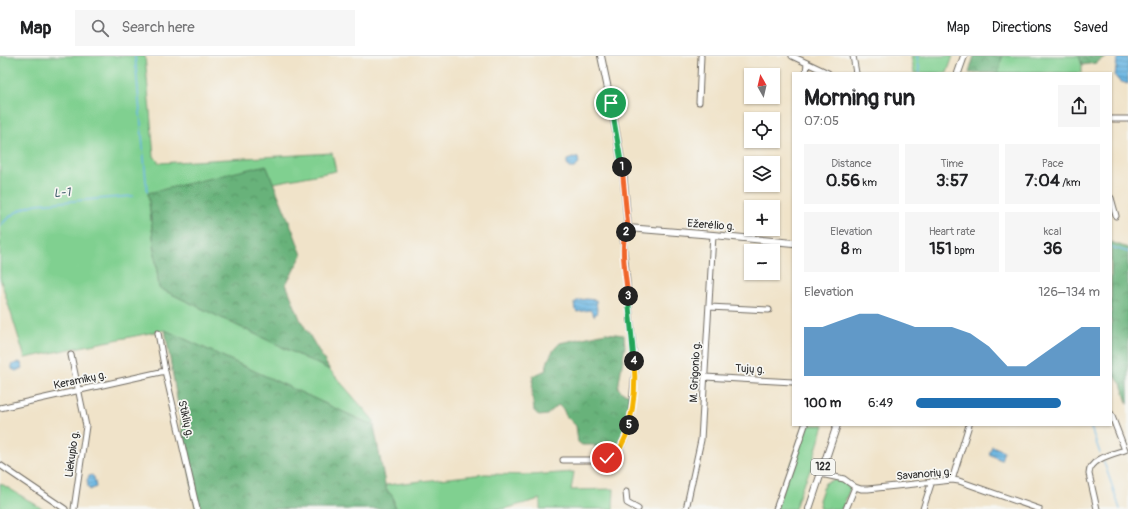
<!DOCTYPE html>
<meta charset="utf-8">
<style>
:root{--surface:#fff;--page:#f6f6f6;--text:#202124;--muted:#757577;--line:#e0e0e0;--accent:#1f6fb2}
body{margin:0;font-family:Pangolin,sans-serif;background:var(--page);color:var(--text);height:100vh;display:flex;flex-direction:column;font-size:15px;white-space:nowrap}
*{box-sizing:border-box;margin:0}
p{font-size:13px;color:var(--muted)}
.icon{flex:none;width:22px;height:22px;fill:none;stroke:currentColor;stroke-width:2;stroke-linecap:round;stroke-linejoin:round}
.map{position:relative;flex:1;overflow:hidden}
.side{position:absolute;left:792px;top:16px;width:320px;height:354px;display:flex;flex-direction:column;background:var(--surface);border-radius:0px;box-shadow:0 1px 3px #0004}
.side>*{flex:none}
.needle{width:26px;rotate:352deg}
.tools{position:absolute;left:744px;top:12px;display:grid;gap:8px}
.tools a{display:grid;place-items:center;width:36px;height:36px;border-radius:0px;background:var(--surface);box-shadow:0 1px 3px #0004;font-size:20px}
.pin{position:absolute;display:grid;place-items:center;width:34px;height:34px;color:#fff;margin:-17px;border:2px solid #fff;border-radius:50%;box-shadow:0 1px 4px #0007}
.km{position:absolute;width:20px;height:20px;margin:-10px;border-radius:50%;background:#222;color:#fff;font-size:11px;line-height:20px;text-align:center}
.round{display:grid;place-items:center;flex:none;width:42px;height:42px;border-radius:0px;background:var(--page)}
.head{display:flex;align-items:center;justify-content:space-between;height:68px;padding:0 12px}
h1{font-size:22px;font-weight:700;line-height:30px}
.stats{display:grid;grid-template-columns:repeat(3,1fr);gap:6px;height:68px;padding:4px 12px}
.stats div{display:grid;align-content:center;border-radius:0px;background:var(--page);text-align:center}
.stats b{font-size:17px;font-weight:700}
.stats small{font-size:11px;font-weight:400}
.stats p{font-size:11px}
.chart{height:112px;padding:8px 12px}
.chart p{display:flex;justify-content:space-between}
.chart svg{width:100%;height:72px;margin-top:4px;fill:var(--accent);opacity:.7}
ul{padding:0 12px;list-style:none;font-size:13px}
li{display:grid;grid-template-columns:64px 48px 1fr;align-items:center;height:30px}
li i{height:10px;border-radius:5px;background:var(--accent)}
header{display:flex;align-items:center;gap:24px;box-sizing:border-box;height:56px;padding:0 20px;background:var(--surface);border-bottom:1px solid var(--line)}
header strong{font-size:19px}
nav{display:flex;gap:22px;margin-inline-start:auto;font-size:14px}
.search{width:280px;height:36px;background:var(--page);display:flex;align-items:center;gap:10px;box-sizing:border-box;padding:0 14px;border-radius:0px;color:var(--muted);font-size:15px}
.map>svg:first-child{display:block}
.green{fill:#80d090;stroke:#567e5e}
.forest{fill:url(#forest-crowns);stroke:#4a6e52}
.water{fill:url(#water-rules);stroke:#4a7087}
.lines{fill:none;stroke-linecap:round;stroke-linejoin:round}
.stream{stroke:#69b6e3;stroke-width:1.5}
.minor-casing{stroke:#706b62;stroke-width:7}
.major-casing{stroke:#706b62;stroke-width:8}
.minor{stroke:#fff;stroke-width:5}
.major{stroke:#fff;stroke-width:6}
.split-1-casing{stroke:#fff;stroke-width:8}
.split-2-casing{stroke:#fff;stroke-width:8}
.split-3-casing{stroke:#fff;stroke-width:8}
.split-4-casing{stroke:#fff;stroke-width:8}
.split-5-casing{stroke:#fff;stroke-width:8}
.split-6-casing{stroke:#fff;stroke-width:8}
.split-1{stroke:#22a559;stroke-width:5}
.split-2{stroke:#f0652b;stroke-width:5}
.split-3{stroke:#f0652b;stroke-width:5}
.split-4{stroke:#22a559;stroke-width:5}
.split-5{stroke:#f5b400;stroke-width:5}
.split-6{stroke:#f5b400;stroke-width:5}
.labels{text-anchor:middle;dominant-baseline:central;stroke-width:3.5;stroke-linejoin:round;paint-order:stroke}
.shield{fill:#f6f6f2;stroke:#686867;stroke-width:1}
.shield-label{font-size:10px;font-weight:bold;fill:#2b2b2b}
.street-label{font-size:11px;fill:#2b2b2b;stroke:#f6f6f2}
.water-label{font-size:12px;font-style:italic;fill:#415c6b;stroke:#f6f6f2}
</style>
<header>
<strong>Map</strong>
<div class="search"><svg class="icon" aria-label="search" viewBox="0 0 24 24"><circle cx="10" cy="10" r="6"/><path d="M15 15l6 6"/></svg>Search here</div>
<nav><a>Map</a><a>Directions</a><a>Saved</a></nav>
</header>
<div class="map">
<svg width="1128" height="453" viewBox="0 0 1128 453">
<defs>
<pattern id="forest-crowns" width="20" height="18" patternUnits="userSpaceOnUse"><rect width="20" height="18" fill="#68b27a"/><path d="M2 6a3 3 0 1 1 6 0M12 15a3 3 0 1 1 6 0" fill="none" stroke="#569164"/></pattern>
<pattern id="water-rules" width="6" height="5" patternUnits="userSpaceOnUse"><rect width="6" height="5" fill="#69b6e3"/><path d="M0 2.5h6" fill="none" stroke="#5794b8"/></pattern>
</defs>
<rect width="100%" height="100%" fill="#f6f6f2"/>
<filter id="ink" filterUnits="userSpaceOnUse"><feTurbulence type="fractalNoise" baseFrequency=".025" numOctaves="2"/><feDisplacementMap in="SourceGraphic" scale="8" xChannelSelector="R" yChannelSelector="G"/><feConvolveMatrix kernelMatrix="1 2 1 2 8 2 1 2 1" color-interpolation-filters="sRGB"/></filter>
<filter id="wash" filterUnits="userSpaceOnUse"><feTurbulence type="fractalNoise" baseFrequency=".012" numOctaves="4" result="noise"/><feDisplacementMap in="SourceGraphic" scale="16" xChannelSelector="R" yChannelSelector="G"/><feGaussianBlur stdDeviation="0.9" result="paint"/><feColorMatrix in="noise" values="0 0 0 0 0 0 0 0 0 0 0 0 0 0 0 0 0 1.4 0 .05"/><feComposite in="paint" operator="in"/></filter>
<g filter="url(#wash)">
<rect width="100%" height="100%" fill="#f0e3c9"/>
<path class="green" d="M0,0H145L154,100L159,107L332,97L336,115L273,127L266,110L149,147L159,232L330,314L374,365V370L165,274L25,302L0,222Z
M911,0H953L947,17H914Z
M1002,0H1079L1082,9V17H999Z
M805,369H824L814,400C815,409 809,415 806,423C801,433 798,443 795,453H776Z
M574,416L571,434L614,433L613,453H540V443L504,453H395L393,441L386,433V429L485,418L531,419Z
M833,424C841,425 846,426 850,433L842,453H821L819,444L825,427Z
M0,427L43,453H0Z"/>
<path class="forest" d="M974,0H1002L999,17H969Z
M1079,0H1106L1096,7L1082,9Z
M266,109L293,175L302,199L286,228L300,263L330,314L159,232L148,137Z
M1111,186L1128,192V349L1121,328L1111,315Z
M165,274L374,370L386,433L393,441L395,453H196Z
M606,277L624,279L625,291L618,332L623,337L629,338C630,354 628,388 614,397C608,401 602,401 596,401L595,389H582L578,386L576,370L566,360L563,353L558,349L547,359L539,360L534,355L532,338L533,320L546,314C547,304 552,294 560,287Z"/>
<path class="water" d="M1121,0H1128V28L1119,25L1115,20L1117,4Z
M576,101L578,102L579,108L574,112H569L567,108V104Z
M586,243L596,244C596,249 599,257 594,260L591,255L590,254L577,256L575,254L574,247L577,245Z
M19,306L21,307L22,312L16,315L12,313V309Z
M992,390L1004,395L1001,404L989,398Z
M92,419L94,421L96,431L90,434L88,432L87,424L89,420Z"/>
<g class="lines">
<path class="stream" d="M135,0L147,136
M917,0L920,17
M0,170C10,158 21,152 36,148L133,140
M1111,191L1128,196
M1090,369L1100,397
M1104,406L1120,453"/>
</g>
</g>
<g filter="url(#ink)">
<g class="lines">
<g class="minor-casing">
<path id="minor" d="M792,0L828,17
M853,0L856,17
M806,17L807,7
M699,46L701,0
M1111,63H1128
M1111,142L1116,160
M709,251L769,254
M158,277L165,315L197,453
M71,299L86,370L74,453
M705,321L793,326
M0,352L165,315
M563,404H598L607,402L618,397L626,380L631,360L635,314L623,182L628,172
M0,409L65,453
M821,418L844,423L855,431
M952,424L969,369
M626,436L627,447L638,453
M686,453L701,384L713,179
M776,453L805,369
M846,453L855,431L861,433H868L952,424L959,425L1039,453
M923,453L932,425
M1097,453L1089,418C1089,403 1113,398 1125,394L1111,358"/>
</g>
<g class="major-casing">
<path id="major" d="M601,0L611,47L623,115L628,172L713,179L793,187
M958,17L964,0
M809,453L837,369"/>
</g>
<use href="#minor" class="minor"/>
<use href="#major" class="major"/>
</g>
</g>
<g class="lines" filter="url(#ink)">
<g class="split-1-casing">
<path id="split-1" d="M611,47L622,111"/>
</g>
<g class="split-2-casing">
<path id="split-2" d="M622,111L628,172L626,176"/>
</g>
<g class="split-3-casing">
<path id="split-3" d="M626,176C620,190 626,223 628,240"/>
</g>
<g class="split-4-casing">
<path id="split-4" d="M628,240L634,305"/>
</g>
<g class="split-5-casing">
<path id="split-5" d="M629,369C634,349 636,326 634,305"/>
</g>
<g class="split-6-casing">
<path id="split-6" d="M607,402L618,397L626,380L629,369"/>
</g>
<use href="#split-1" class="split-1"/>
<use href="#split-2" class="split-2"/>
<use href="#split-3" class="split-3"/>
<use href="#split-4" class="split-4"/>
<use href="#split-5" class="split-5"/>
<use href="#split-6" class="split-6"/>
</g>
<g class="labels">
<rect class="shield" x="811" y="403" width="24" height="16" rx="3"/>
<g class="shield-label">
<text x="823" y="411">122</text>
</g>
<g class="street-label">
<text transform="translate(711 169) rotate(4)">Ežerėlio g.</text>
<text transform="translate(750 313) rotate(3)">Tujų g.</text>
<text transform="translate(695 316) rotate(-87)">M. Grigonio g.</text>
<text transform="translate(80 324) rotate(-12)">Keramikų g.</text>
<text transform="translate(186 363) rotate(77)">Stiklių g.</text>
<text transform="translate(72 398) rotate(-82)">Liekupio g.</text>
<text transform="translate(924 418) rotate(-5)">Savanorių g.</text>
</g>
<g class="water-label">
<text transform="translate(62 137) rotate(-5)">L-1</text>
</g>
</g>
</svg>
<div class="tools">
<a><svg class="needle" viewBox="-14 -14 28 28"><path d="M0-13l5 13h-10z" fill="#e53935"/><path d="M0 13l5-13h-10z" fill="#757577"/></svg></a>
<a><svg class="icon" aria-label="locate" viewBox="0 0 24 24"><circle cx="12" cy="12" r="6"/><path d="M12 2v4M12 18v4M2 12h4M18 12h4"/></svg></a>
<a><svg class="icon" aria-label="layers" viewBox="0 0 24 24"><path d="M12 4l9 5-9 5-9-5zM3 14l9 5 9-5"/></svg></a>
<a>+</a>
<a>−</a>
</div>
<div class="pin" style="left:611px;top:47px;background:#1e9e55"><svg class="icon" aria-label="arrive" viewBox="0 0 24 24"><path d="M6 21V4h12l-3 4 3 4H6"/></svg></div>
<div class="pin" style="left:607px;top:402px;background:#d93025"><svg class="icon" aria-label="check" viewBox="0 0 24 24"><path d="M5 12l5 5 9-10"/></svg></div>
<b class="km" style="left:622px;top:111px">1</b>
<b class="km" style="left:626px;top:176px">2</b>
<b class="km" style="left:628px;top:240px">3</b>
<b class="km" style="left:634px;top:305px">4</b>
<b class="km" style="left:629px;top:369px">5</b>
<section class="side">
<div class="head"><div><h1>Morning run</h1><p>07:05</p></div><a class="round"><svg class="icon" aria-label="share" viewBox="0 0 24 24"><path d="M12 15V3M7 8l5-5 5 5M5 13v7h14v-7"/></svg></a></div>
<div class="stats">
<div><p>Distance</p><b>0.56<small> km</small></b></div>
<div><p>Time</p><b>3:57</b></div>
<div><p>Pace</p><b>7:04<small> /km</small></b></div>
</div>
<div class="stats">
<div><p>Elevation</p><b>8<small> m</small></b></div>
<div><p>Heart rate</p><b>151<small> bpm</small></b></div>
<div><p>kcal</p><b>36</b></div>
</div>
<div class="chart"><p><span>Elevation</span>126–134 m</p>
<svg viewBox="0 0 160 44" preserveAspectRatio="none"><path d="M0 44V14L10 14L20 10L30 6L40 6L50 10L60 14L70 14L80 14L90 18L100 26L110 38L120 38L130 30L140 22L150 14L160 14V44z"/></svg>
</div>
<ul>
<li><b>100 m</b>6:49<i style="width:79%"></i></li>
</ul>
</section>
</div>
